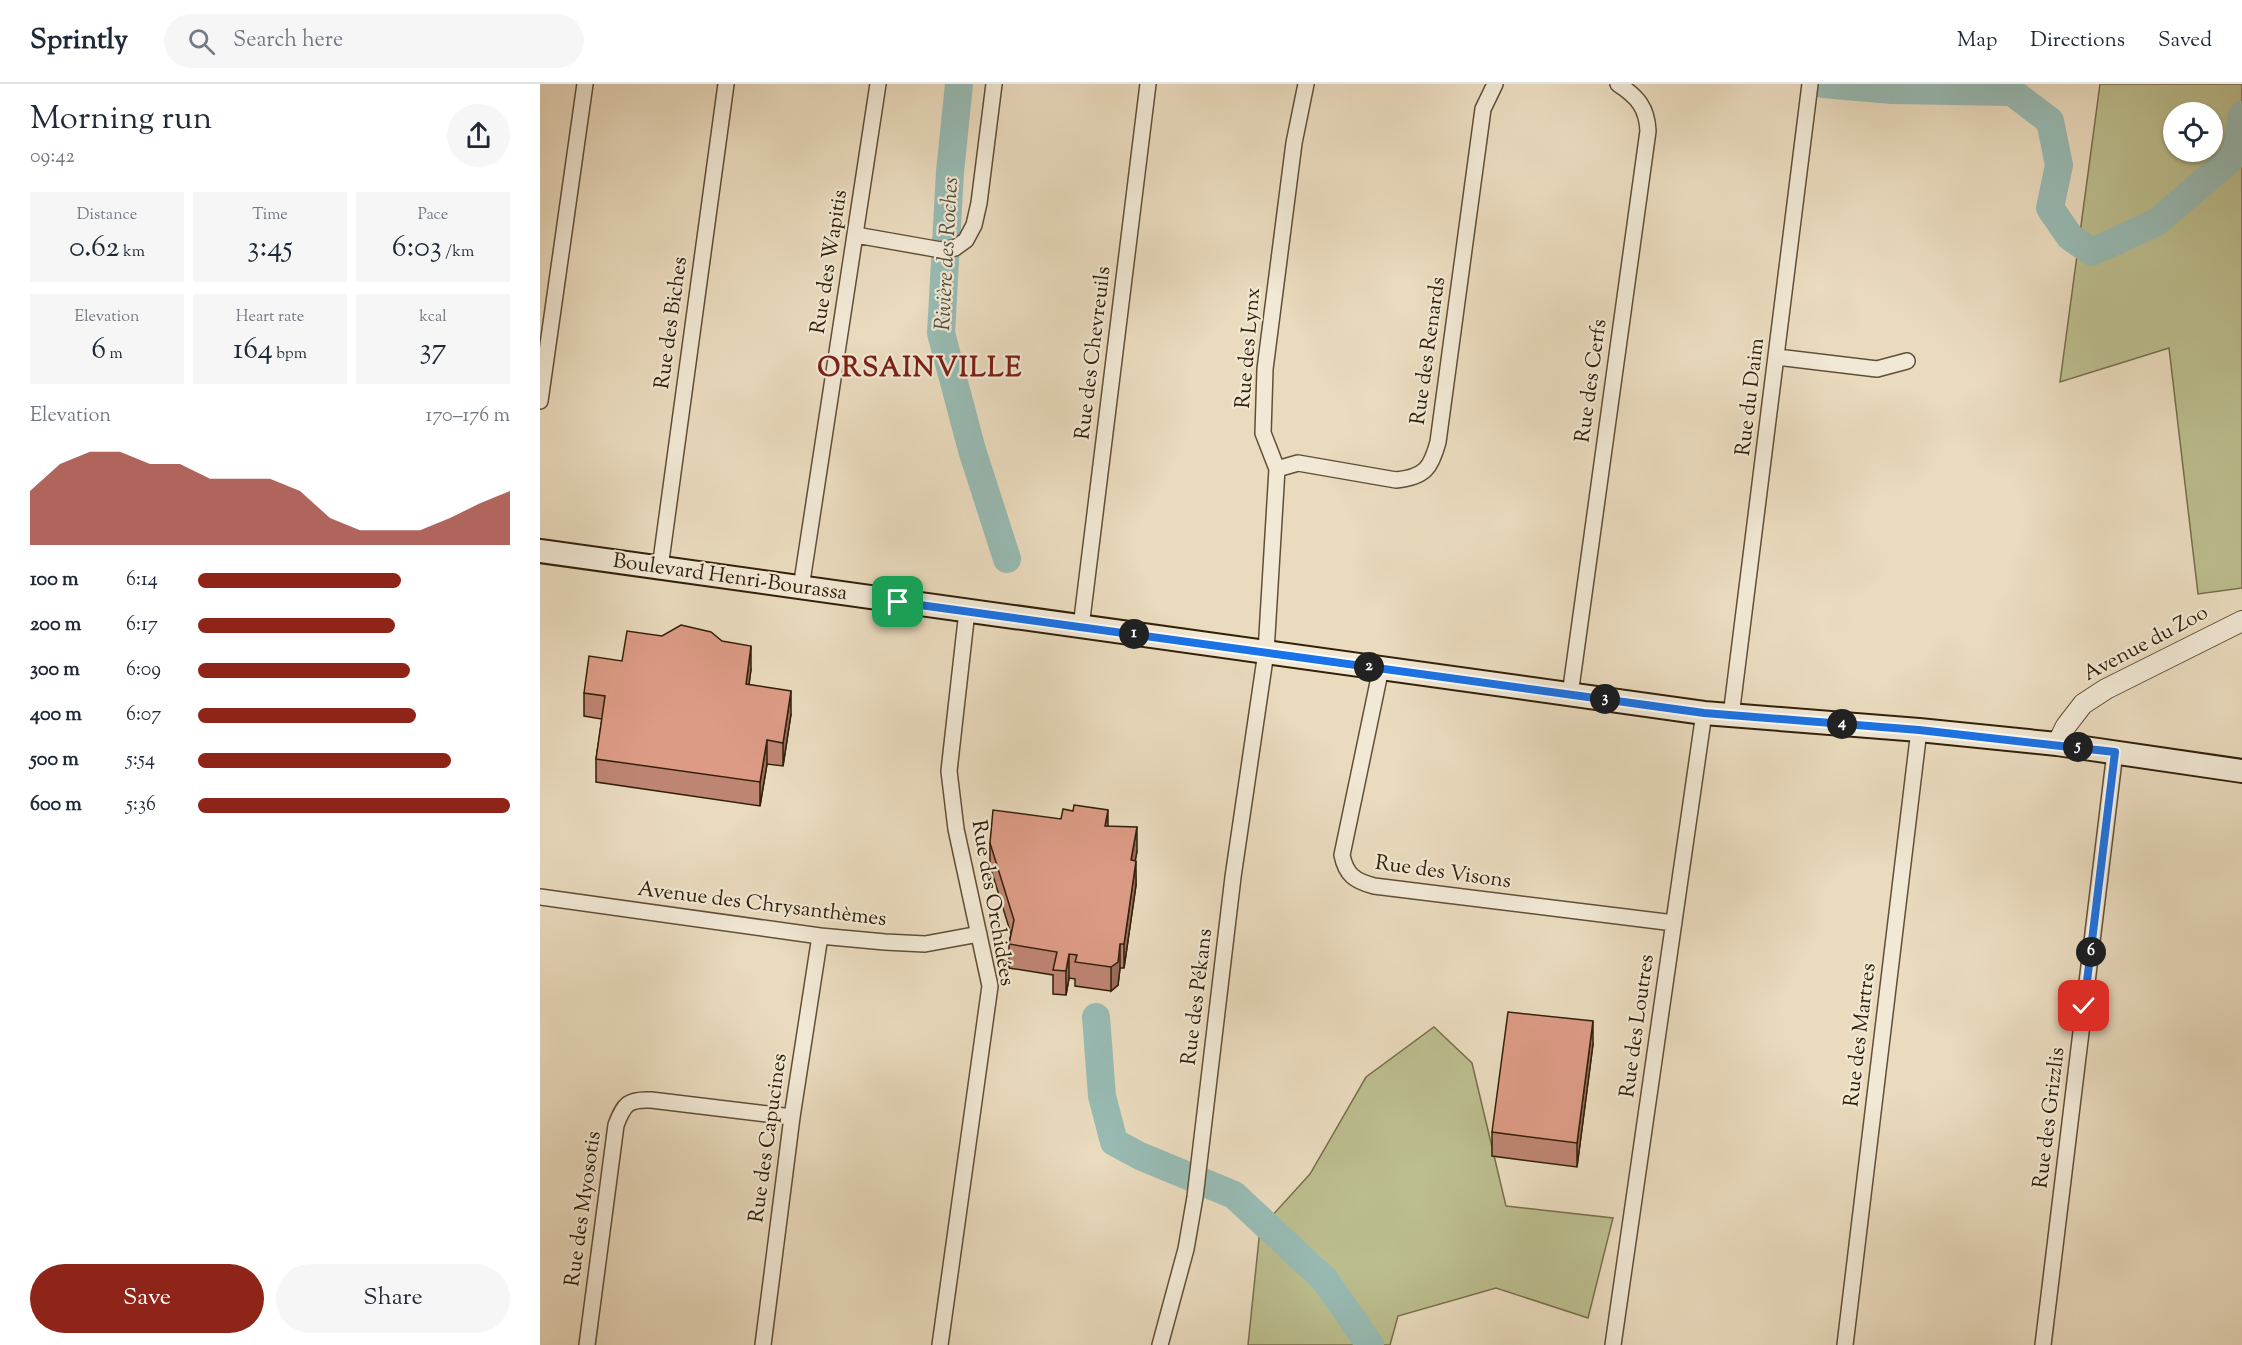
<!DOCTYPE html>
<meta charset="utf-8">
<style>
:root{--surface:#fff;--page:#f6f6f7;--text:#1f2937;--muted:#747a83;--line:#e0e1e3;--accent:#8f2418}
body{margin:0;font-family:"Sorts Mill Goudy",serif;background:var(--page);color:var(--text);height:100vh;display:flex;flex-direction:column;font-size:22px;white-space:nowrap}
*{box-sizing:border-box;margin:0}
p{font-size:20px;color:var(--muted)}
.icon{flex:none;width:33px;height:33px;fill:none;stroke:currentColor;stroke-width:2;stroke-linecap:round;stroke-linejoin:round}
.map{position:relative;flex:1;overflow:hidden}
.panel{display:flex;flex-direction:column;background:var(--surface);width:540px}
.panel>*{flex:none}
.controls{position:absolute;left:1623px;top:18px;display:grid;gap:12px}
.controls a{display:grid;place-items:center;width:60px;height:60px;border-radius:50%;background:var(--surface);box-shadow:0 2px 4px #0004;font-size:30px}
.pin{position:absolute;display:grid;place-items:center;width:51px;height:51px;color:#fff;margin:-26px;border-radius:12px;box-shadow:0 3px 9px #0006}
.km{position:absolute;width:30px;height:30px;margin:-15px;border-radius:50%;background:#222;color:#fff;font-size:16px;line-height:30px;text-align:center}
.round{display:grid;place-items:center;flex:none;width:63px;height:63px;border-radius:32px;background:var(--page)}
.headline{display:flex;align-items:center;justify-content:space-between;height:102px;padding:0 30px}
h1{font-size:33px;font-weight:600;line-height:45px}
.figures{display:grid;grid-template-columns:repeat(3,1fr);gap:9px;height:102px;padding:6px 30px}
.figures div{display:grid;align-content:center;border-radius:0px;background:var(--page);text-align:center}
.figures b{font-size:30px;font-weight:600}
.figures small{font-size:16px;font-weight:400}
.figures p{font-size:16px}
.chart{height:168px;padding:12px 30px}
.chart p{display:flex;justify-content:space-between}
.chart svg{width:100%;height:108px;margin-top:6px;fill:var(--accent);opacity:.7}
.cta{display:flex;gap:12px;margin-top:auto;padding:12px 30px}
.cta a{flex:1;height:69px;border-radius:36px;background:var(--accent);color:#fff;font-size:24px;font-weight:600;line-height:69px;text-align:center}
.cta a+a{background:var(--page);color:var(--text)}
ul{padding:0 30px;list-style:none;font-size:20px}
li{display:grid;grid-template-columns:96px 72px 1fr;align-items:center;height:45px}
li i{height:15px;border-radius:8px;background:var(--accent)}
header{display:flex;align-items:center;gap:36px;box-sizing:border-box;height:84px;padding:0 30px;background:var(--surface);border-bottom:2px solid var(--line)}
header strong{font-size:28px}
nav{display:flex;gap:33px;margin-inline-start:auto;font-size:21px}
.search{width:420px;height:54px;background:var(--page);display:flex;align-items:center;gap:15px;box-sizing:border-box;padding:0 21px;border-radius:33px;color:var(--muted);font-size:22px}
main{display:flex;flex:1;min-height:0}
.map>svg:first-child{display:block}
.green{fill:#bcbe8e;stroke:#776f4b;stroke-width:1.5;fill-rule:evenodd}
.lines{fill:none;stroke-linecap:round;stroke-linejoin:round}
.river{stroke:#98bbb4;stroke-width:28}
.minor-casing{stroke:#604f36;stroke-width:18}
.tertiary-casing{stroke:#604f36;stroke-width:22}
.secondary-casing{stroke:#322008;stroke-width:26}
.minor{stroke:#f1e8d5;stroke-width:15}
.tertiary{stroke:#f1e8d5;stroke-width:20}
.secondary{stroke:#f1e8d5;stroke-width:22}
.wall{fill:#be8573;stroke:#322008;stroke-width:1.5}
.shaded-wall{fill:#9b6c5e;stroke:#322008;stroke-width:1.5}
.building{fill:#dd9b86;stroke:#322008;stroke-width:1.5}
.route-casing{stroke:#fff;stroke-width:12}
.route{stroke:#1a73e8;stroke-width:8}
.labels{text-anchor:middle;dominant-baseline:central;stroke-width:4.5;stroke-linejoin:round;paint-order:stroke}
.street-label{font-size:21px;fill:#322008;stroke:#f1e8d5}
.water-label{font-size:22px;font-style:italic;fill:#514e3c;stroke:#f1e8d5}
.district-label{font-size:27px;font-weight:bold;letter-spacing:1.5px;fill:#7a1f14;stroke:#f1e8d5}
</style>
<header>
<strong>Sprintly</strong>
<div class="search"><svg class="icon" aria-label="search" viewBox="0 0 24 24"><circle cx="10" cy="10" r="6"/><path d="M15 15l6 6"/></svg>Search here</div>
<nav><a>Map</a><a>Directions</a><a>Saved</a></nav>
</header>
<main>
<section class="panel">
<div class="headline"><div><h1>Morning run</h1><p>09:42</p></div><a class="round"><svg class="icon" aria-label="share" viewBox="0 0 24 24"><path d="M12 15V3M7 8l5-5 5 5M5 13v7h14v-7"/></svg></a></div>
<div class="figures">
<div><p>Distance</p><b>0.62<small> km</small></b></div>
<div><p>Time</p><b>3:45</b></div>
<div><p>Pace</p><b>6:03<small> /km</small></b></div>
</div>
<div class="figures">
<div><p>Elevation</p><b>6<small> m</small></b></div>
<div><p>Heart rate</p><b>164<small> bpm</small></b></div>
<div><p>kcal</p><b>37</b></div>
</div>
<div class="chart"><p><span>Elevation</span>170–176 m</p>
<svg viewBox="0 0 160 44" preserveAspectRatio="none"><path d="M0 44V22L10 11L20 6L30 6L40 11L50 11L60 17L70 17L80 17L90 22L100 33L110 38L120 38L130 38L140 33L150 27L160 22V44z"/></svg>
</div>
<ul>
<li><b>100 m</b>6:14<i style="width:65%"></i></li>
<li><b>200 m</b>6:17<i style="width:63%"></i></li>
<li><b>300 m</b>6:09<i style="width:68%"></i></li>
<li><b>400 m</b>6:07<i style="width:70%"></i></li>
<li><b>500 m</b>5:54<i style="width:81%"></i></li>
<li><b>600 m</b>5:36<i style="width:100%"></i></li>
</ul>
<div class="cta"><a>Save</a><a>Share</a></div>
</section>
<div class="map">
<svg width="1702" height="1261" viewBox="0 0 1702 1261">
<rect width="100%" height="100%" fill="#eadbbe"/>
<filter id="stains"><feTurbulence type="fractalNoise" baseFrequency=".00333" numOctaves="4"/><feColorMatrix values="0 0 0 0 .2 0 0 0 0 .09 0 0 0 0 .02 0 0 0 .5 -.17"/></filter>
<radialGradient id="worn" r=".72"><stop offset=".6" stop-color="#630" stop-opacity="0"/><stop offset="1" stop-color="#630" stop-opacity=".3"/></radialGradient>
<path class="green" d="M1560,0H1702V504L1658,510L1629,264L1520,298ZM1672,28V68H1634V28Z
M894,943L932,979L966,1122L1073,1134L1048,1234L956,1204L858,1232L850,1261H708L720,1145L770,1090L826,993Z"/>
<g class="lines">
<path class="river" d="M419,0L410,88L401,249L432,366L467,475
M1283,0L1352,6L1472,8L1510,37L1519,81L1510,124L1530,153L1552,168L1617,138L1695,71L1702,31
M556,933L562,1012L574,1058L600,1072L694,1111L785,1196L830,1261"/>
<g class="minor-casing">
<path id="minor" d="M316,151L401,166L415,164L426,156L434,141L439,119L454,0
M1237,273L1337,285L1367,277
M0,317L45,0
M737,385L758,379L856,396C885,393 891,384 898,358L943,25L955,0
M120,484L186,0
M261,504L338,0
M541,543L608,0
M841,584L802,771C806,791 815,797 834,802L1134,839
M1030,611L1108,47C1107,24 1098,13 1078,0
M1191,632L1270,0
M0,813L280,852L345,858L385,860L439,850
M47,1261L76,1041C84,1020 88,1015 111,1016L252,1033
M223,1261L252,1033L280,852
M400,1261L450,902L416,745L409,687L427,527
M620,1261L646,1165L655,1113L693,793L726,568L737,385L723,349L725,285L754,59L766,0
M1073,1261L1164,629
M1305,1261L1379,646
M1503,1261L1575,668"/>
</g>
<g class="tertiary-casing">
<path id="tertiary" d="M1517,660L1526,642L1543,620L1566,605L1702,537"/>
</g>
<g class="secondary-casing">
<path id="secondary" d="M0,467L1164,629L1379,646L1517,660L1702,687"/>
</g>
<use href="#minor" class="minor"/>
<use href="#tertiary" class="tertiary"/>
<use href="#secondary" class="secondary"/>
</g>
<path class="wall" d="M122,552L211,585L209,600L251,630L243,682L227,680L220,722L56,698V675L62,635L44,632V609L82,577Z
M568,742L597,767L595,777L596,801L584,884H580L578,901L571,907L535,902V895L529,894L526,911L513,910V891L469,884V860L471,850L450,782V759Z
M1053,960L1037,1083L952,1072V1048Z"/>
<path class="shaded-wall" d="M211,562V585L206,623V600Z
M251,607V630L243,682V659Z
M227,656V680L220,722V698Z
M568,726V750L565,742Z
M597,743V767L591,800V776Z
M596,777V801L584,884V860Z
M580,860V884L578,901L571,907V883Z
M529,870V894L526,911V887Z
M1053,937V960L1037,1083V1059Z"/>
<path class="building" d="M141,541L171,548L182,557L211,562L206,600L251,607L243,659L227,656L220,698L56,675L65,612L44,609L49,572L82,577L87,547L122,552Z
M534,721L568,726L565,742L597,743L591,776L596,777L584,860H580L578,878L571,883L535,878L537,871L529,870L526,887L513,886L517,868L469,860L474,836L450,759L453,726L521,735L523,725L533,727Z
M968,928L1053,937L1037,1059L952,1048Z"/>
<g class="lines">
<g class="route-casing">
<path id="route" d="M358,518L1164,629L1379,646L1575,668L1544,922"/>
</g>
<use href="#route" class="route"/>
</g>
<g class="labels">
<g class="street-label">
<text transform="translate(290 178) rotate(-81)">Rue des Wapitis</text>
<text transform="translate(132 239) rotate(-82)">Rue des Biches</text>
<text transform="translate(709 264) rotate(-85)">Rue des Lynx</text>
<text transform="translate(889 267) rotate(-82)">Rue des Renards</text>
<text transform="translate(554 269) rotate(-83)">Rue des Chevreuils</text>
<text transform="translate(1052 297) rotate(-82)">Rue des Cerfs</text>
<text transform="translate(1211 313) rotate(-83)">Rue du Daim</text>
<text transform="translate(190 494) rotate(8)">Boulevard Henri-Bourassa</text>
<text transform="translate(1606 560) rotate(-28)">Avenue du Zoo</text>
<text transform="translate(903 789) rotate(8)">Rue des Visons</text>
<text transform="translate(452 819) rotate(80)">Rue des Orchidées</text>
<text transform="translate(222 821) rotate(7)">Avenue des Chrysanthèmes</text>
<text transform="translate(658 913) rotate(-83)">Rue des Pékans</text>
<text transform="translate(1098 942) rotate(-82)">Rue des Loutres</text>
<text transform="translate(1321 951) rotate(-83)">Rue des Martres</text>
<text transform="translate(1510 1034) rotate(-83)">Rue des Grizzlis</text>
<text transform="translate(229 1054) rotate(-82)">Rue des Capucines</text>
<text transform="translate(44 1125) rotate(-82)">Rue des Myosotis</text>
</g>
<g class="water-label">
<text transform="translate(408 170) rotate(-87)">Rivière des Roches</text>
</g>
<g class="district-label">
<text x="380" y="285">ORSAINVILLE</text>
</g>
</g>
<rect width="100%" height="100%" filter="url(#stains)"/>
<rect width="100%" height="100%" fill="url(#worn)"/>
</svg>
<div class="controls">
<a><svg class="icon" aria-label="locate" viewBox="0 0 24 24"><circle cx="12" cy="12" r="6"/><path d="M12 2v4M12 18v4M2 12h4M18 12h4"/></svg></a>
</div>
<div class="pin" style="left:358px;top:518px;background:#1e9e55"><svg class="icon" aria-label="arrive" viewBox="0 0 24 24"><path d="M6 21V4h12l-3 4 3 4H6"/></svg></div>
<div class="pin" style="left:1544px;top:922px;background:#d93025"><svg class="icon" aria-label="check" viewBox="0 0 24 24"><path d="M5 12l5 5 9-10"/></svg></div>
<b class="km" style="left:594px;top:550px">1</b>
<b class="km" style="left:829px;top:583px">2</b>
<b class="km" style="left:1065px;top:615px">3</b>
<b class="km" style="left:1302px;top:640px">4</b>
<b class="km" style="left:1538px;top:663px">5</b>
<b class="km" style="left:1551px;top:868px">6</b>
</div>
</main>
